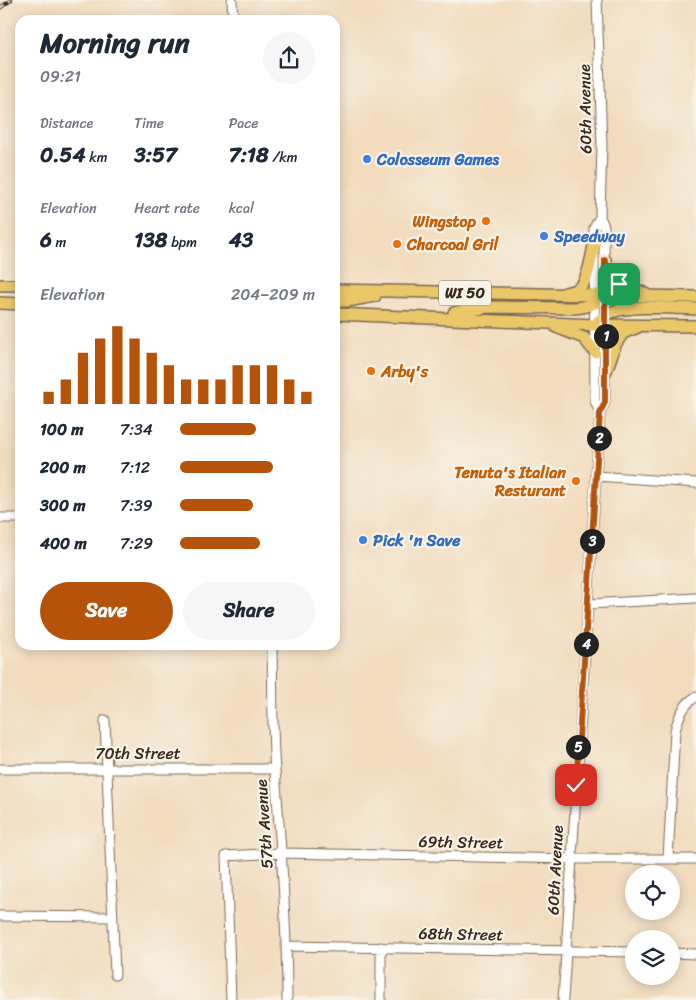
<!DOCTYPE html>
<meta charset="utf-8">
<style>
:root{--surface:#fff;--page:#f6f6f7;--text:#1f2937;--muted:#747a83;--accent:#b45309}
body{margin:0;font-family:Sriracha,sans-serif;background:var(--page);color:var(--text);height:100vh;display:flex;flex-direction:column;font-size:19px;white-space:nowrap}
*{box-sizing:border-box;margin:0}
p{font-size:16px;color:var(--muted)}
.icon{flex:none;width:28px;height:28px;fill:none;stroke:currentColor;stroke-width:2;stroke-linecap:round;stroke-linejoin:round}
.map{position:relative;flex:1;overflow:hidden}
.details{position:absolute;left:15px;top:15px;width:325px;height:635px;display:flex;flex-direction:column;background:var(--surface);border-radius:15px;box-shadow:0 2px 12px #0003}
.details>*{flex:none}
.tools{position:absolute;left:625px;top:865px;display:grid;gap:10px}
.tools a{display:grid;place-items:center;width:55px;height:55px;border-radius:50%;background:var(--surface);box-shadow:0 2px 12px #0003;font-size:25px}
.pin{position:absolute;display:grid;place-items:center;width:42px;height:42px;color:#fff;margin:-21px;border-radius:10px;box-shadow:0 2px 8px #0006}
.km{position:absolute;width:25px;height:25px;margin:-12px;border-radius:50%;background:#222;color:#fff;font-size:14px;line-height:25px;text-align:center}
.round{display:grid;place-items:center;flex:none;width:52px;height:52px;border-radius:26px;background:var(--page)}
.summary{display:flex;align-items:center;justify-content:space-between;height:85px;padding:0 25px}
h1{font-size:28px;font-weight:700;line-height:38px}
.stats{display:grid;grid-template-columns:repeat(3,1fr);gap:8px;height:85px;padding:5px 25px}
.stats div{display:grid;align-content:center}
.stats b{font-size:21px;font-weight:700}
.stats small{font-size:14px;font-weight:400}
.stats p{font-size:14px}
.chart{height:140px;padding:10px 25px}
.chart p{display:flex;justify-content:space-between}
.chart svg{width:100%;height:90px;margin-top:5px;stroke:var(--accent);stroke-width:6}
.button{display:flex;gap:10px;margin-top:auto;padding:10px 25px}
.button a{flex:1;height:58px;border-radius:30px;background:var(--accent);color:#fff;font-size:20px;font-weight:700;line-height:58px;text-align:center}
.button a+a{background:var(--page);color:var(--text)}
ul{padding:0 25px;list-style:none;font-size:16px}
li{display:grid;grid-template-columns:80px 60px 1fr;align-items:center;height:38px}
li i{height:12px;border-radius:6px;background:var(--accent)}
.map>svg:first-child{display:block}
.lines{fill:none;stroke-linecap:round;stroke-linejoin:round}
.minor-casing{stroke:#7b6856;stroke-width:11}
.major-casing{stroke:#7b6856;stroke-width:14}
.minor{stroke:#fff;stroke-width:9}
.major{stroke:#eac769;stroke-width:11}
.rail-casing{stroke:#3b2a1e;stroke-width:4}
.rail{stroke:#f7f3e8;stroke-width:2;stroke-dasharray:5.5;stroke-linecap:butt}
.route-casing{stroke:#fff;stroke-width:10}
.route{stroke:#b45309;stroke-width:6}
.shop-dot{fill:#3f7fe0;stroke:#f7f3e8;stroke-width:2}
.food-dot{fill:#e8710a;stroke:#f7f3e8;stroke-width:2}
.labels{text-anchor:middle;dominant-baseline:central;stroke-width:4.5;stroke-linejoin:round;paint-order:stroke}
.shield{fill:#f7f3e8;stroke:#73665b;stroke-width:1}
.shield-label{font-size:15px;font-weight:bold;fill:#3b2a1e}
.street-label{font-size:16px;fill:#3b2a1e;stroke:#f7f3e8}
.shop-label{font-size:16px;font-weight:bold;fill:#366cbe;stroke:#f7f3e8;text-anchor:start}
.food-label{font-size:16px;font-weight:bold;fill:#c56008;stroke:#f7f3e8;text-anchor:end}
</style>
<div class="map">
<svg width="696" height="1000" viewBox="0 0 696 1000">
<rect width="100%" height="100%" fill="#f7f3e8"/>
<filter id="ink" filterUnits="userSpaceOnUse"><feTurbulence type="fractalNoise" baseFrequency=".02" numOctaves="2"/><feDisplacementMap in="SourceGraphic" scale="10" xChannelSelector="R" yChannelSelector="G"/><feConvolveMatrix kernelMatrix="1 2 1 2 8 2 1 2 1" color-interpolation-filters="sRGB"/></filter>
<filter id="wash" filterUnits="userSpaceOnUse"><feTurbulence type="fractalNoise" baseFrequency=".0096" numOctaves="4" result="noise"/><feDisplacementMap in="SourceGraphic" scale="20" xChannelSelector="R" yChannelSelector="G"/><feGaussianBlur stdDeviation="1.12" result="paint"/><feColorMatrix in="noise" values="0 0 0 0 0 0 0 0 0 0 0 0 0 0 0 0 0 1.4 0 .05"/><feComposite in="paint" operator="in"/></filter>
<g filter="url(#wash)">
<rect width="100%" height="100%" fill="#f2dcbd"/>
</g>
<g filter="url(#ink)">
<g class="lines">
<g class="minor-casing">
<path id="minor" d="M232,0L233,20
M600,217L594,228L595,401L600,413
M596,476L696,483
M0,518H20
M589,604L696,598
M272,645C273,687 272,729 275,771C281,848 287,923 287,1000
M105,720L115,975
M0,769H275
M668,859L675,731C678,718 684,703 696,697
M0,916L113,917
M287,946L634,952
M381,947V1000
M671,953L696,954
M231,1000L226,856L282,853L571,859H696
M563,1000L600,413L605,402L604,226L600,217L602,145L597,0"/>
</g>
<g class="major-casing">
<path id="major" d="M605,260C616,290 624,282 647,295
M0,285H20
M335,290L696,297
M565,293C570,292 576,291 580,287C589,280 592,252 595,241
M335,301H347L375,296
M0,303L20,304
M454,313L487,307L574,308C587,307 595,304 606,296
M335,314L595,325L696,326
M595,325C599,321 602,317 607,314C626,304 674,308 696,309
M556,327L584,338L595,352
M606,371L616,343L623,333L638,327"/>
</g>
<use href="#minor" class="minor"/>
<use href="#major" class="major"/>
<g class="rail-casing">
<path id="rail" d="M0,8L11,0"/>
</g>
<use href="#rail" class="rail"/>
</g>
</g>
<g class="lines" filter="url(#ink)">
<g class="route-casing">
<path id="route" d="M576,785L600,413L605,402V260L612,276L619,284"/>
</g>
<use href="#route" class="route"/>
</g>
<g class="shop-dot">
<circle cx="367" cy="159" r="5"/>
<circle cx="544" cy="236" r="5"/>
<circle cx="363" cy="540" r="5"/>
</g>
<g class="food-dot">
<circle cx="486" cy="221" r="5"/>
<circle cx="397" cy="244" r="5"/>
<circle cx="371" cy="371" r="5"/>
<circle cx="576" cy="481" r="5"/>
</g>
<g class="labels">
<rect class="shield" x="439" y="280.5" width="52" height="25" rx="4"/>
<g class="shield-label">
<text x="465" y="293">WI 50</text>
</g>
<g class="street-label">
<text transform="translate(585 109) rotate(-91)">60th Avenue</text>
<text x="138" y="753">70th Street</text>
<text transform="translate(264 824) rotate(-94)">57th Avenue</text>
<text transform="translate(461 842) rotate(1)">69th Street</text>
<text transform="translate(555 870) rotate(-87)">60th Avenue</text>
<text transform="translate(461 934) rotate(1)">68th Street</text>
</g>
<g class="shop-label">
<text x="377" y="159">Colosseum Games</text>
<text x="554" y="236">Speedway</text>
<text x="373" y="540">Pick 'n Save</text>
</g>
<g class="food-label">
<text x="476" y="221">Wingstop</text>
<text x="407" y="244" text-anchor="start">Charcoal Gril</text>
<text x="381" y="371" text-anchor="start">Arby's</text>
<text x="566" y="472">Tenuta's Italian<tspan x="566" dy="18">Resturant</tspan></text>
</g>
</g>
</svg>
<div class="tools">
<a><svg class="icon" aria-label="locate" viewBox="0 0 24 24"><circle cx="12" cy="12" r="6"/><path d="M12 2v4M12 18v4M2 12h4M18 12h4"/></svg></a>
<a><svg class="icon" aria-label="layers" viewBox="0 0 24 24"><path d="M12 4l9 5-9 5-9-5zM3 14l9 5 9-5"/></svg></a>
</div>
<div class="pin" style="left:619px;top:284px;background:#1e9e55"><svg class="icon" aria-label="arrive" viewBox="0 0 24 24"><path d="M6 21V4h12l-3 4 3 4H6"/></svg></div>
<div class="pin" style="left:576px;top:785px;background:#d93025"><svg class="icon" aria-label="check" viewBox="0 0 24 24"><path d="M5 12l5 5 9-10"/></svg></div>
<b class="km" style="left:606px;top:336px">1</b>
<b class="km" style="left:599px;top:438px">2</b>
<b class="km" style="left:592px;top:541px">3</b>
<b class="km" style="left:586px;top:644px">4</b>
<b class="km" style="left:578px;top:747px">5</b>
<section class="details">
<div class="summary"><div><h1>Morning run</h1><p>09:21</p></div><a class="round"><svg class="icon" aria-label="share" viewBox="0 0 24 24"><path d="M12 15V3M7 8l5-5 5 5M5 13v7h14v-7"/></svg></a></div>
<div class="stats">
<div><p>Distance</p><b>0.54<small> km</small></b></div>
<div><p>Time</p><b>3:57</b></div>
<div><p>Pace</p><b>7:18<small> /km</small></b></div>
</div>
<div class="stats">
<div><p>Elevation</p><b>6<small> m</small></b></div>
<div><p>Heart rate</p><b>138<small> bpm</small></b></div>
<div><p>kcal</p><b>43</b></div>
</div>
<div class="chart"><p><span>Elevation</span>204–209 m</p>
<svg viewBox="0 0 160 44" preserveAspectRatio="none"><path d="M5 44V38M15 44V32M25 44V19M35 44V12M45 44V6M55 44V12M65 44V19M75 44V25M85 44V32M95 44V32M105 44V32M115 44V25M125 44V25M135 44V25M145 44V32M155 44V38"/></svg>
</div>
<ul>
<li><b>100 m</b>7:34<i style="width:56%"></i></li>
<li><b>200 m</b>7:12<i style="width:69%"></i></li>
<li><b>300 m</b>7:39<i style="width:54%"></i></li>
<li><b>400 m</b>7:29<i style="width:59%"></i></li>
</ul>
<div class="button"><a>Save</a><a>Share</a></div>
</section>
</div>
